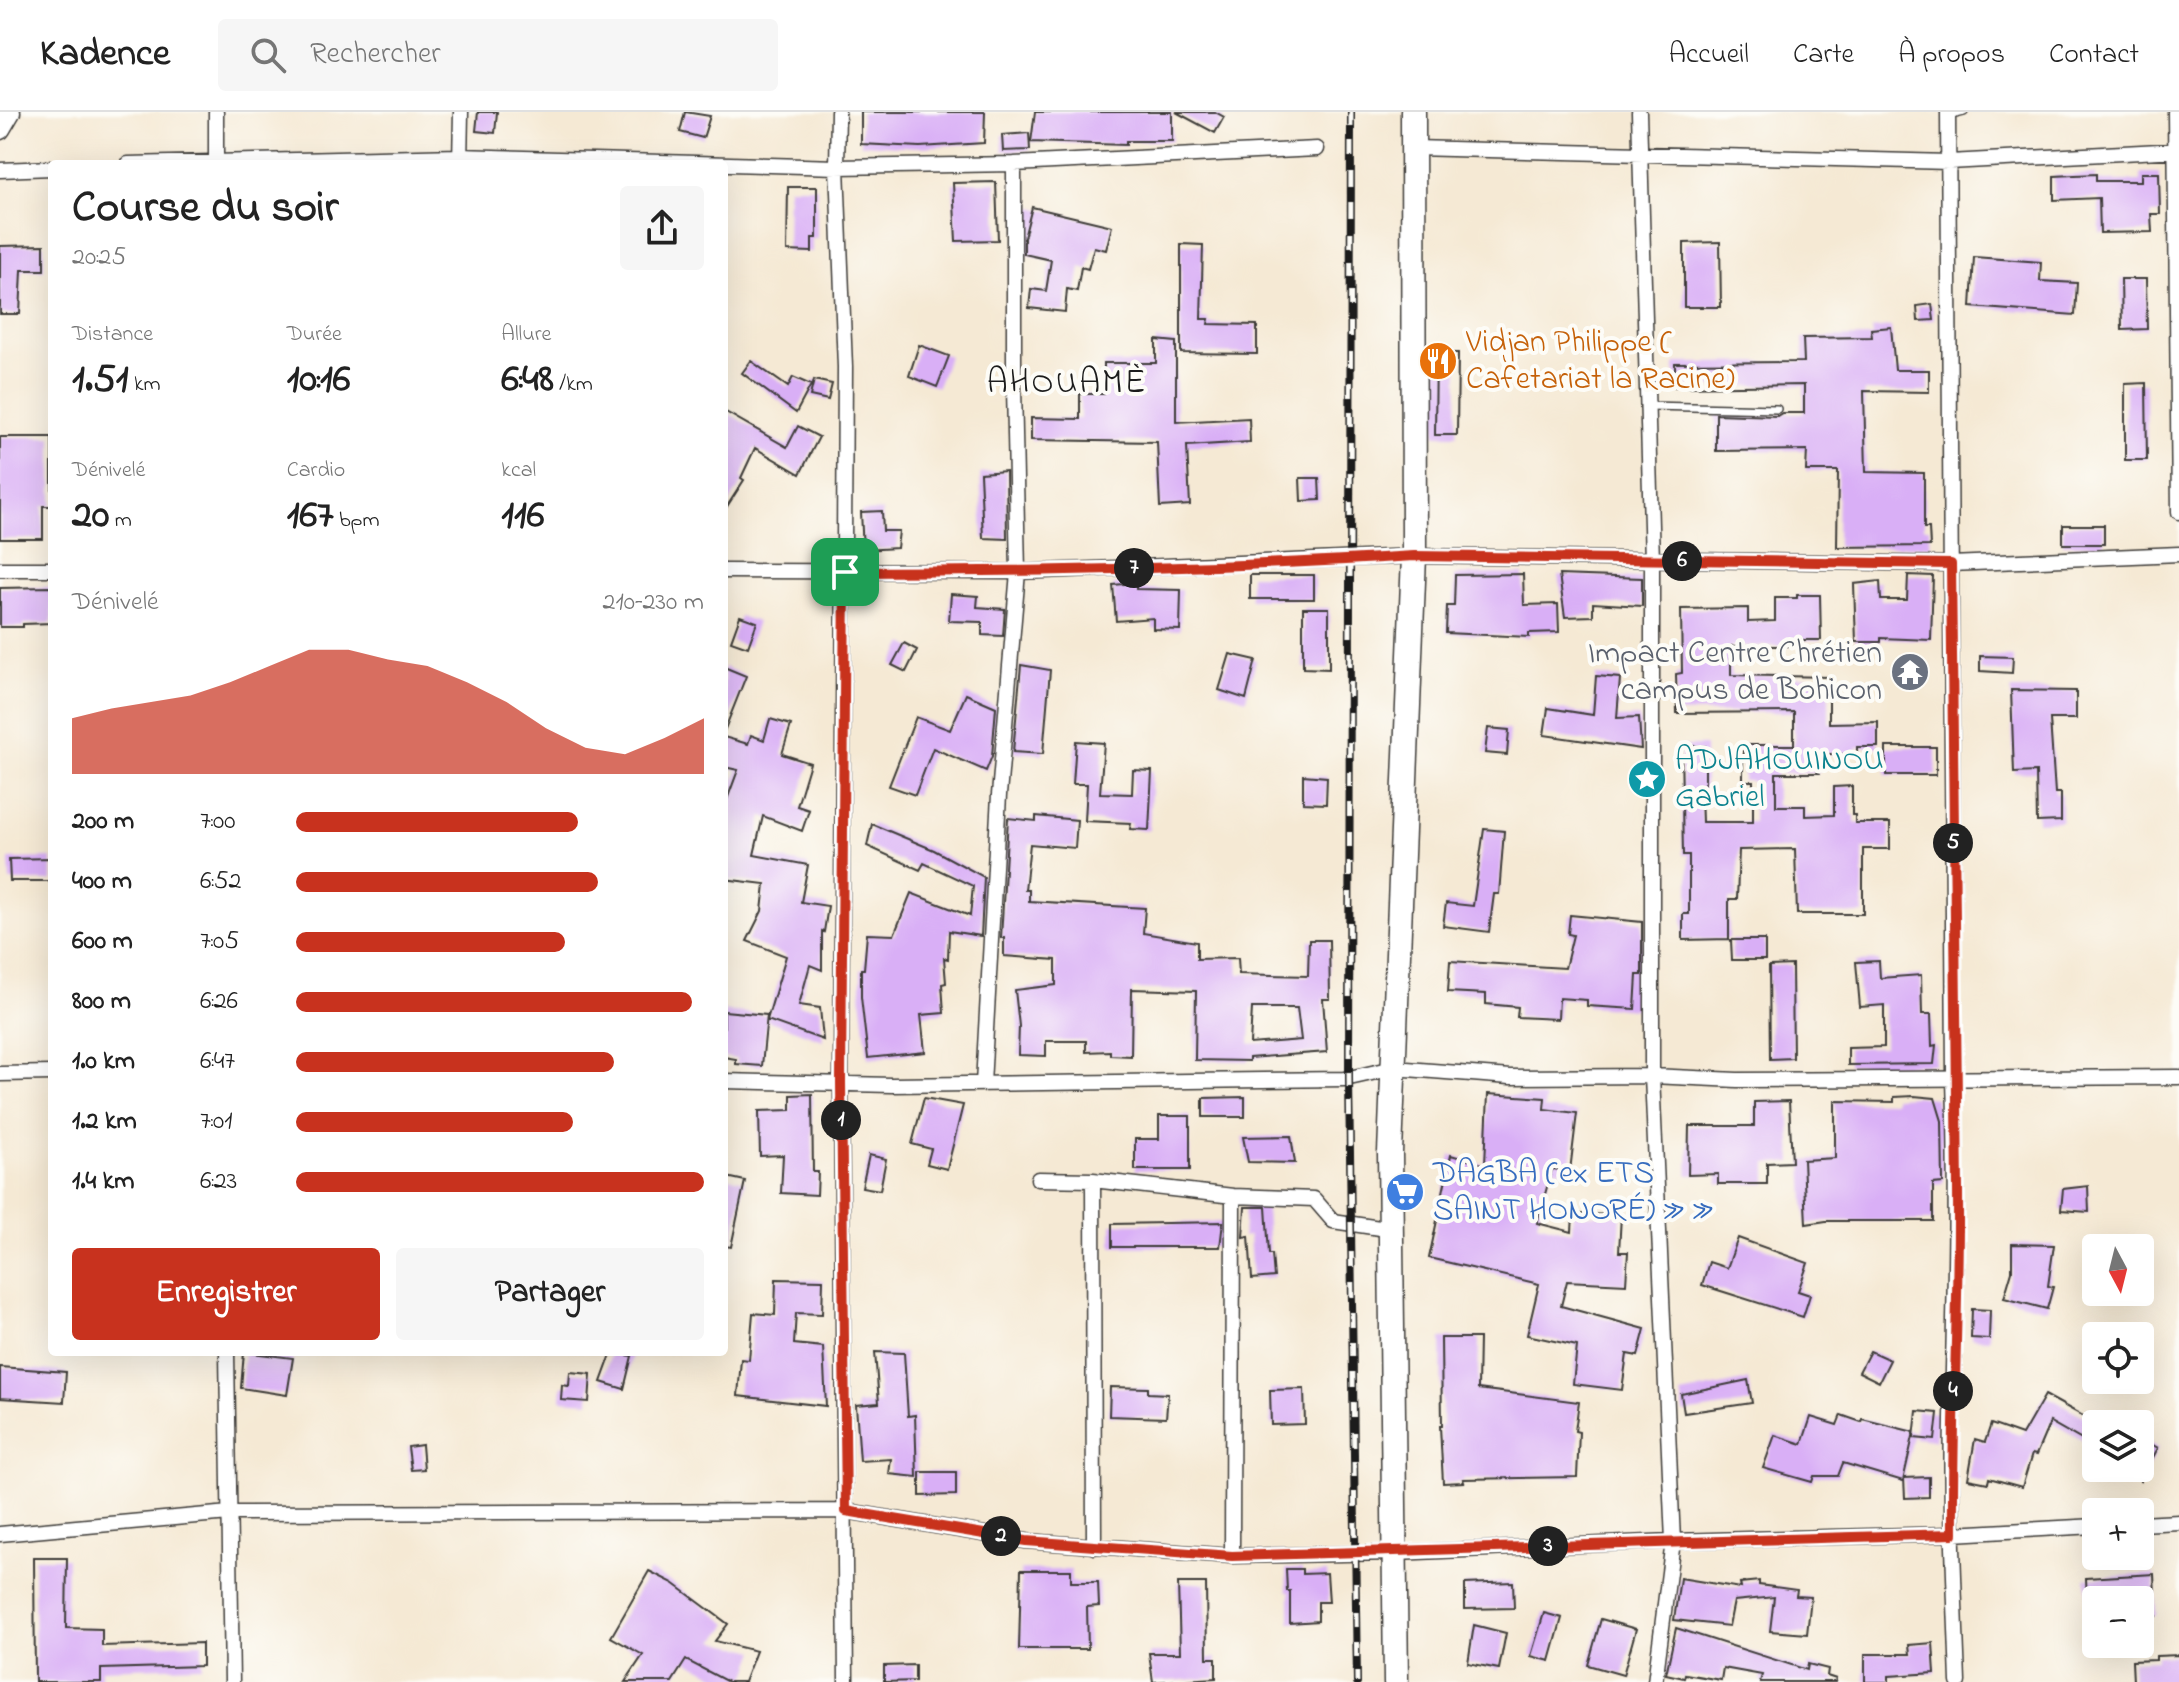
<!DOCTYPE html>
<html lang="fr">
<meta charset="utf-8">
<style>
:root{--surface:#fff;--page:#f6f6f6;--text:#222;--muted:#767676;--line:#e0e0e0;--accent:#c8321e}
body{margin:0;font-family:"Indie Flower",sans-serif;background:var(--page);color:var(--text);height:100vh;display:flex;flex-direction:column;font-size:30px;white-space:nowrap}
*{box-sizing:border-box;margin:0}
p{font-size:26px;color:var(--muted)}
.icon{flex:none;width:44px;height:44px;fill:none;stroke:currentColor;stroke-width:2;stroke-linecap:round;stroke-linejoin:round}
.map{position:relative;flex:1;overflow:hidden}
.sheet{position:absolute;left:48px;top:48px;width:680px;height:1196px;display:flex;flex-direction:column;background:var(--surface);border-radius:8px;box-shadow:0 8px 32px #0002}
.sheet>*{flex:none}
.needle{width:52px;rotate:173deg}
.controls{position:absolute;left:2082px;top:1122px;display:grid;gap:16px}
.controls a{display:grid;place-items:center;width:72px;height:72px;border-radius:8px;background:var(--surface);box-shadow:0 8px 32px #0002;font-size:40px}
.pin{position:absolute;display:grid;place-items:center;width:68px;height:68px;color:#fff;margin:-34px;border-radius:16px;box-shadow:0 4px 12px #0006}
.km{position:absolute;width:40px;height:40px;margin:-20px;border-radius:50%;background:#222;color:#fff;font-size:22px;line-height:40px;text-align:center}
.round{display:grid;place-items:center;flex:none;width:84px;height:84px;border-radius:8px;background:var(--page)}
.headline{display:flex;align-items:center;justify-content:space-between;height:136px;padding:0 24px}
h1{font-size:44px;font-weight:700;line-height:60px}
.figures{display:grid;grid-template-columns:repeat(3,1fr);gap:12px;height:136px;padding:8px 24px}
.figures div{display:grid;align-content:center}
.figures b{font-size:40px;font-weight:700}
.figures small{font-size:22px;font-weight:400}
.figures p{font-size:22px}
.chart{height:224px;padding:16px 24px}
.chart p{display:flex;justify-content:space-between}
.chart svg{width:100%;height:144px;margin-top:8px;fill:var(--accent);opacity:.7}
.primary-button{display:flex;gap:16px;margin-top:auto;padding:16px 24px}
.primary-button a{flex:1;height:92px;border-radius:8px;background:var(--accent);color:#fff;font-size:32px;font-weight:700;line-height:92px;text-align:center}
.primary-button a+a{background:var(--page);color:var(--text)}
ul{padding:0 24px;list-style:none;font-size:26px}
li{display:grid;grid-template-columns:128px 96px 1fr;align-items:center;height:60px}
li i{height:20px;border-radius:10px;background:var(--accent)}
header{display:flex;align-items:center;gap:48px;box-sizing:border-box;height:112px;padding:0 40px;background:var(--surface);border-bottom:2px solid var(--line)}
header strong{font-size:38px}
nav{display:flex;gap:44px;margin-inline-start:auto;font-size:28px}
.search{width:560px;height:72px;background:var(--page);display:flex;align-items:center;gap:20px;box-sizing:border-box;padding:0 28px;border-radius:8px;color:var(--muted);font-size:30px}
.map>svg:first-child{display:block}
.building{fill:#d9aff6;fill-rule:evenodd}
.lines{fill:none;stroke-linecap:round;stroke-linejoin:round}
.service-casing{stroke:#3d3b38;stroke-width:10}
.minor-casing{stroke:#3d3b38;stroke-width:17}
.secondary-casing{stroke:#3d3b38;stroke-width:23}
.trunk-casing{stroke:#3d3b38;stroke-width:27}
.service{stroke:#fff;stroke-width:7}
.minor{stroke:#fff;stroke-width:14}
.secondary{stroke:#fff;stroke-width:20}
.trunk{stroke:#fff;stroke-width:24}
.rail-casing{stroke:#1c1c1c;stroke-width:8}
.rail{stroke:#fdfcf7;stroke-width:5;stroke-dasharray:15;stroke-linecap:butt}
.route-casing{stroke:#fff;stroke-width:16}
.route{stroke:#c8321e;stroke-width:10}
.labels{text-anchor:middle;dominant-baseline:central;stroke-width:8;stroke-linejoin:round;paint-order:stroke}
.food-label{font-size:32px;fill:#c56008;stroke:#fdfcf7;text-anchor:start}
.worship-label{font-size:32px;fill:#5b616d;stroke:#fdfcf7;text-anchor:end}
.culture-label{font-size:32px;fill:#0d838f;stroke:#fdfcf7;text-anchor:start}
.shop-label{font-size:32px;fill:#366cbe;stroke:#fdfcf7;text-anchor:start}
.neighbourhood-label{font-size:34px;letter-spacing:2px;fill:#1c1c1c;stroke:#fdfcf7}
</style>
<header>
<strong>Kadence</strong>
<div class="search"><svg class="icon" aria-label="search" viewBox="0 0 24 24"><circle cx="10" cy="10" r="6"/><path d="M15 15l6 6"/></svg>Rechercher</div>
<nav><a>Accueil</a><a>Carte</a><a>À propos</a><a>Contact</a></nav>
</header>
<div class="map">
<svg width="2179" height="1570" viewBox="0 0 2179 1570">
<rect width="100%" height="100%" fill="#fdfcf7"/>
<filter id="ink" filterUnits="userSpaceOnUse"><feTurbulence type="fractalNoise" baseFrequency=".0125" numOctaves="2"/><feDisplacementMap in="SourceGraphic" scale="16" xChannelSelector="R" yChannelSelector="G"/><feConvolveMatrix kernelMatrix="1 2 1 2 8 2 1 2 1" color-interpolation-filters="sRGB"/></filter>
<filter id="wash" filterUnits="userSpaceOnUse"><feTurbulence type="fractalNoise" baseFrequency=".006" numOctaves="4" result="noise"/><feDisplacementMap in="SourceGraphic" scale="32" xChannelSelector="R" yChannelSelector="G"/><feGaussianBlur stdDeviation="1.8" result="paint"/><feColorMatrix in="noise" values="0 0 0 0 0 0 0 0 0 0 0 0 0 0 0 0 0 1.4 0 .05"/><feComposite in="paint" operator="in"/></filter>
<g filter="url(#wash)">
<rect width="100%" height="100%" fill="#f5e9d4"/>
<g id="blocks">
<path class="building" d="M478,0H497L495,21L476,19Z
M685,0L710,4L703,26L680,20Z
M861,0H985L984,31L920,35L861,32Z
M1035,0H1172V29H1126V33L1031,30Z
M1176,0H1215L1224,5L1215,21Z
M1029,21L1030,38L1003,39L1002,23Z
M2141,61H2159L2160,102H2151L2152,120L2100,121L2099,86L2054,88V64L2096,62V69H2141Z
M996,70L998,128L956,129L953,71Z
M788,75H817V126H812V140L787,139Z
M1032,95L1112,114L1106,138L1094,135L1088,157L1081,155L1077,179L1067,177L1065,200L1029,196L1031,177L1046,179L1051,148L1024,142V126Z
M1720,130L1721,195H1684V131Z
M1181,132L1203,133L1201,207H1209L1208,212L1257,213V242L1181,241Z
M44,133V158H22L20,202H0V134Z
M1974,145L2041,150L2040,169L2077,171L2075,203L1971,195Z
M2121,167H2146L2147,217L2122,218Z
M1932,192L1934,208L1918,209L1917,194Z
M1891,215L1895,258H1929V280L1864,279L1866,360L1924,361V416H1929L1930,434L1837,435L1838,359H1806L1807,338L1716,339V302L1777,304L1782,301H1804V273L1675,275V251L1804,250L1803,226L1872,225L1871,217Z
M1156,228L1176,230V310L1249,306L1250,330L1187,334L1190,393L1160,395L1157,330L1031,328V306L1080,307V282H1104V251H1156Z
M919,233L949,244L937,275L909,264Z
M1436,241H1458L1457,323H1435Z
M751,249L788,275L793,265L811,273L796,301L742,261Z
M814,268L832,272L828,288L810,284Z
M2146,271L2147,348H2125V272Z
M724,299L787,335L798,314L819,325L800,362L755,336L741,366L744,368L724,399Z
M0,325H52V394H43V427H0Z
M1006,359L1007,427L983,426L980,361Z
M1300,366H1319L1320,388L1301,389Z
M882,399L883,419H899L897,436L863,438L861,400Z
M2063,413H2104V432H2063Z
M1523,462L1524,493L1558,492L1559,520L1529,521V525L1446,521L1447,494H1454L1455,463Z
M1250,463H1314V487H1250Z
M1559,463L1642,466V494L1593,491V504L1565,505Z
M1908,463L1933,464L1931,528L1881,526V530H1856L1854,472L1880,469L1881,488H1907Z
M1136,471V477L1181,478L1180,518L1153,517V506L1116,509L1113,473Z
M52,475V511L23,512V515H0V476Z
M951,482L978,484L977,495L1005,497L1003,524L982,523V510L949,509Z
M1797,483H1820L1821,528H1794L1795,534H1731V563L1829,565V611L1878,610V635H1857V642H1819V661H1776V694H1805V704L1834,703V675L1852,674V703H1855V711H1890V737H1863V802H1797L1795,737L1739,738L1737,787H1729V827L1683,828V802H1689V743H1683L1681,634H1705V682H1701L1702,710H1753V669H1743V633H1794V600L1677,601L1676,562L1682,561L1681,497L1748,496V510L1775,509V486H1797Z
M1303,496H1329V557L1303,556Z
M740,504L757,510L748,535L731,529Z
M904,531L917,538L906,560L892,553Z
M1230,542L1256,548L1246,587L1219,578Z
M1980,544L2013,545L2012,561L1980,559Z
M1021,553L1050,558L1043,642L1013,640Z
M724,555L746,564L725,617L724,616Z
M1596,564L1620,566L1617,606L1639,605L1641,637L1544,623L1548,596L1593,603Z
M2011,578L2076,579V607H2050L2055,681H2061V709L2037,710L2036,660L2014,661Z
M966,582L996,595L992,644L986,659L933,636L915,683L889,674L916,605L950,618Z
M770,607L791,613L782,642L810,651L797,694L809,698L802,719L763,704L754,743L808,753L801,790L828,794L824,820L822,819V858L810,853L799,893L820,896L823,928L767,908L786,844L747,829L762,799L765,772L724,767V696L738,658L724,655V625L748,632L751,623L764,628Z
M1488,616L1509,618L1507,643L1485,641Z
M1076,629L1104,631L1100,681L1132,682L1133,658L1152,659L1149,718L1130,717L1131,711L1085,709L1087,672H1073Z
M1886,635H1936V663H1886Z
M1303,663L1327,665L1326,692L1303,691Z
M1036,704L1077,708L1075,736L1030,732L1025,778H1029V789L1145,796L1143,821L1197,830V847L1238,846L1239,862L1308,864L1309,828H1329L1330,887H1323L1327,940L1249,946V949L1195,948L1196,879L1132,877L1131,944L1110,943V939L1086,940V929H1046V944L1018,943L1019,914L1015,878L1056,873V848L1004,844V826H1001L1008,706L1036,709ZM1252,896H1297L1301,928L1250,932Z
M872,712L934,738L984,765L981,824L949,819L948,847L944,846L946,871L942,872L944,901L921,903L925,940L868,946L861,885V857H864L867,822L894,823L911,781L970,804L973,774L924,751L920,758L867,734Z
M1484,717L1504,719L1499,782H1494L1489,820L1443,814L1446,791L1473,794Z
M52,746V769H10L9,747Z
M1570,803L1642,810V863H1637L1635,897L1587,894V888L1559,886L1558,907L1517,905L1518,895L1486,892V882L1448,880L1450,849L1565,856L1573,823L1568,822Z
M1731,828H1765V848H1732Z
M1879,849L1880,866L1921,863L1922,902H1931L1932,934L1936,933L1934,952L1848,953V936L1884,935V893L1860,895L1856,850Z
M1792,853L1793,946L1770,947L1769,854Z
M724,899L767,903L762,954L736,952V947L724,945Z
M812,982L813,1060H818L817,1083L781,1081L783,1043L760,1044L759,999L791,998V983Z
M1488,982L1545,986L1544,997L1577,1001L1570,1059L1552,1057L1537,1111L1572,1120L1573,1102L1621,1103L1619,1140H1628L1626,1172L1567,1169L1561,1194L1645,1217L1638,1244L1627,1242L1622,1278L1573,1272L1577,1234L1527,1223L1539,1172L1429,1146L1451,1043L1485,1053Z
M1914,984L1935,986L1942,1009L1943,1071L1933,1072V1109H1826L1806,1112L1803,1048L1835,1046V989L1894,990V985Z
M1245,985V1005H1203V986Z
M924,986L963,993L947,1057L927,1052L931,1037L912,1032Z
M1789,989L1792,1050L1767,1051V1072H1718V1062L1688,1063L1689,1014H1754V990Z
M1159,1004H1190V1058H1135V1027H1159Z
M1291,1024L1295,1051L1248,1050L1243,1025Z
M869,1043L886,1047L880,1078L862,1075Z
M727,1065L745,1069L731,1135L724,1134V1078Z
M2088,1074L2089,1100L2061,1098L2063,1077Z
M1245,1095H1266L1269,1142H1272L1274,1165L1252,1167L1249,1124L1243,1125Z
M1223,1110L1220,1135H1112V1112Z
M1738,1126L1808,1151L1798,1179L1810,1183L1803,1205L1702,1173L1709,1150L1727,1156Z
M2012,1132L2054,1133L2048,1174L2053,1175L2047,1197L2004,1186L2012,1159Z
M776,1167L823,1168L822,1202L796,1201L794,1232L823,1235L826,1294L738,1284L741,1247L749,1248L753,1201L775,1203Z
M1972,1197L1990,1198L1989,1227L1971,1226Z
M1441,1226H1479L1478,1277L1579,1290L1575,1319L1579,1320L1577,1365L1463,1367L1464,1370L1443,1371L1440,1314H1442Z
M1870,1239L1890,1248L1879,1270L1859,1260Z
M244,1240L293,1246L287,1283L241,1276Z
M612,1240L632,1244L624,1277L601,1270Z
M875,1240L904,1241L908,1304L915,1303L917,1365L889,1362L891,1347L860,1349L856,1293L879,1291Z
M0,1255L66,1260L64,1290L0,1286Z
M570,1260L591,1262L589,1290L561,1288L562,1273L569,1274Z
M1748,1268L1752,1291L1684,1301L1681,1282Z
M1110,1275L1148,1276V1281L1168,1282L1166,1306L1109,1304Z
M1304,1277L1305,1312L1271,1313L1270,1278Z
M2045,1283L2096,1311V1336L2050,1310L2036,1343L2032,1342L2022,1375L1989,1366L1988,1371L1968,1367L1975,1327L1985,1330L1991,1312L2022,1323Z
M1917,1299L1938,1301L1935,1328L1914,1326Z
M1841,1303L1861,1310L1862,1307L1914,1320L1903,1369L1843,1351L1838,1364H1814L1812,1370L1763,1356L1775,1323L1802,1332L1811,1305L1837,1313Z
M2140,1326L2158,1336L2140,1370Z
M422,1333L424,1357L411,1358L408,1335Z
M920,1360H956V1383L920,1384Z
M1929,1365V1385L1905,1386L1904,1366Z
M34,1446H67L66,1516L102,1517V1534L202,1531V1554L101,1557V1570H35Z
M1286,1457H1302V1462L1327,1461L1329,1490H1318V1509L1290,1511V1479H1287Z
M1021,1458H1071V1470H1098L1099,1494L1087,1495L1088,1537H1019Z
M649,1459L673,1471L728,1512L715,1529L756,1539L744,1570H728L686,1548L672,1570H625L643,1543L611,1525Z
M2154,1462L2156,1504H2140V1488H2087L2086,1466Z
M1680,1466L1741,1476L1740,1471L1759,1469V1473L1797,1478L1796,1484L1811,1485L1807,1522L1770,1519L1774,1485L1734,1489L1729,1514L1674,1508Z
M1513,1470L1514,1496L1465,1497V1472Z
M1178,1471H1206L1207,1546H1216V1566L1153,1570L1149,1541H1180Z
M1544,1501L1562,1506L1550,1549L1531,1544Z
M1601,1507L1636,1517L1623,1563L1588,1553Z
M1474,1513L1506,1521L1499,1557L1468,1551Z
M1676,1516L1807,1558L1808,1552L1828,1557L1827,1564L1836,1567L1835,1570H1760L1762,1563L1723,1556L1721,1568L1685,1562L1684,1566L1666,1562Z
M1933,1531L1935,1561L1889,1564V1570H1865V1542H1910L1909,1533Z
M2179,1543V1570H2133L2132,1549L2156,1548V1544Z
M915,1553V1569L884,1570V1554Z"/>
</g>
</g>
<g filter="url(#ink)">
<use href="#blocks" fill-opacity="0" stroke="#3d3b38" stroke-width="2"/>
<g class="lines">
<g class="service-casing">
<path id="service" d="M1948,4L1964,0
M1649,294L1777,297"/>
</g>
<g class="minor-casing">
<path id="minor" d="M838,0L837,55L845,255L841,971L846,1570
M1639,0L1652,449V964L1673,1429L1655,1570
M1948,0L1954,968C1958,1082 1954,1195 1952,1308C1950,1396 1955,1483 1958,1570
M2175,0L2179,400
M1414,36L1949,50L2179,38
M128,52L459,44L837,55L1014,52L1317,37
M216,52V0
M460,52L461,0
M0,58L52,56
M0,457H52
M724,459L1018,460L1414,444L1951,452L2179,442
M0,962L52,961
M724,969L892,973L1345,967L1394,956L1510,965L1652,964L1737,968L2179,965
M983,972L999,683L1018,460L1014,275V52
M1038,1067L1093,1068L1233,1084L1314,1087L1333,1109L1393,1118
M1093,1068L1094,1435
M227,1240L232,1570
M2140,1412L2179,1410
M0,1422L229,1401L846,1399L1026,1429L1232,1444L1395,1441L1673,1429L1953,1422L2096,1414
M1232,1444L1233,1084"/>
</g>
<g class="secondary-casing">
<path id="secondary" d="M0,17L10,0"/>
</g>
<g class="trunk-casing">
<path id="trunk" d="M1396,1570L1390,1041L1414,444L1413,0"/>
</g>
<use href="#service" class="service"/>
<use href="#minor" class="minor"/>
<use href="#secondary" class="secondary"/>
<use href="#trunk" class="trunk"/>
<g class="rail-casing">
<path id="rail" d="M1351,0L1349,966L1357,1570"/>
</g>
<use href="#rail" class="rail"/>
</g>
</g>
<g class="lines" filter="url(#ink)">
<g class="route-casing">
<path id="route" d="M1414,444L1951,452C1952,660 1955,868 1958,1076C1959,1192 1952,1307 1953,1422L1232,1444L1026,1429L846,1399L841,971L845,460C1035,460 1225,456 1414,444Z"/>
</g>
<use href="#route" class="route"/>
</g>
<defs>
<g id="restaurant-disc" transform="scale(2)"><circle r="9.5" fill="#e8710a" stroke="#fdfcf7"/><path d="M-5-6h1v4h1v-4h1v4h1v-4h1v5L-1.5 .5V6h-2V.5L-5-1ZM5-6V6H3V1.5H1.5Q1.5-4 5-6Z" fill="#fff"/></g>
<g id="temple-disc" transform="scale(2)"><circle r="9.5" fill="#6b7280" stroke="#fdfcf7"/><path d="M0-6L5-2H3V0L6.5 2.5H4V6H1.5V3h-3V6H-4V2.5H-6.5L-3 0V-2H-5Z" fill="#fff"/></g>
<g id="sight-disc" transform="scale(2)"><circle r="9.5" fill="#0f9aa8" stroke="#fdfcf7"/><path d="M0-6L1.8-2.2L6-1.7L2.9 1.2L3.7 5.4L0 3.3L-3.7 5.4L-2.9 1.2L-6-1.7L-1.8-2.2Z" fill="#fff"/></g>
<g id="supermarket-disc" transform="scale(2)"><circle r="9.5" fill="#3f7fe0" stroke="#fdfcf7"/><path d="M-6-5.5h2.5l.6 2H6L4.5 2H-2.5L-4.4-4H-6ZM-1.5 3.2a1.3 1.3 0 1 0 .1 0ZM3 3.2a1.3 1.3 0 1 0 .1 0Z" fill="#fff"/></g>
</defs>
<g fill-rule="evenodd">
<use href="#restaurant-disc" x="1438" y="249"/>
<use href="#temple-disc" x="1910" y="560"/>
<use href="#sight-disc" x="1647" y="667"/>
<use href="#supermarket-disc" x="1405" y="1080"/>
</g>
<g class="labels">
<g class="food-label">
<text x="1466" y="231">Vidjan Philippe (<tspan x="1466" dy="37">Cafetariat la Racine)</tspan></text>
</g>
<g class="worship-label">
<text x="1882" y="542">Impact Centre Chrétien<tspan x="1882" dy="37">campus de Bohicon</tspan></text>
</g>
<g class="culture-label">
<text x="1675" y="649">ADJAHOUINOU<tspan x="1675" dy="37">Gabriel</tspan></text>
</g>
<g class="shop-label">
<text x="1433" y="1062">DAGBA (ex ETS<tspan x="1433" dy="37">SAINT HONORÉ) » »</tspan></text>
</g>
<g class="neighbourhood-label">
<text x="1067" y="272">AHOUAMÈ</text>
</g>
</g>
</svg>
<div class="controls">
<a><svg class="needle" viewBox="-14 -14 28 28"><path d="M0-13l5 13h-10z" fill="#e53935"/><path d="M0 13l5-13h-10z" fill="#767676"/></svg></a>
<a><svg class="icon" aria-label="locate" viewBox="0 0 24 24"><circle cx="12" cy="12" r="6"/><path d="M12 2v4M12 18v4M2 12h4M18 12h4"/></svg></a>
<a><svg class="icon" aria-label="layers" viewBox="0 0 24 24"><path d="M12 4l9 5-9 5-9-5zM3 14l9 5 9-5"/></svg></a>
<a>+</a>
<a>−</a>
</div>
<div class="pin" style="left:845px;top:460px;background:#1e9e55"><svg class="icon" aria-label="arrive" viewBox="0 0 24 24"><path d="M6 21V4h12l-3 4 3 4H6"/></svg></div>
<b class="km" style="left:841px;top:1008px">1</b>
<b class="km" style="left:1001px;top:1424px">2</b>
<b class="km" style="left:1548px;top:1434px">3</b>
<b class="km" style="left:1953px;top:1279px">4</b>
<b class="km" style="left:1953px;top:731px">5</b>
<b class="km" style="left:1682px;top:449px">6</b>
<b class="km" style="left:1134px;top:456px">7</b>
<section class="sheet">
<div class="headline"><div><h1>Course du soir</h1><p>20:25</p></div><a class="round"><svg class="icon" aria-label="share" viewBox="0 0 24 24"><path d="M12 15V3M7 8l5-5 5 5M5 13v7h14v-7"/></svg></a></div>
<div class="figures">
<div><p>Distance</p><b>1.51<small> km</small></b></div>
<div><p>Durée</p><b>10:16</b></div>
<div><p>Allure</p><b>6:48<small> /km</small></b></div>
</div>
<div class="figures">
<div><p>Dénivelé</p><b>20<small> m</small></b></div>
<div><p>Cardio</p><b>167<small> bpm</small></b></div>
<div><p>kcal</p><b>116</b></div>
</div>
<div class="chart"><p><span>Dénivelé</span>210–230 m</p>
<svg viewBox="0 0 160 44" preserveAspectRatio="none"><path d="M0 44V27L10 24L20 22L30 20L40 16L50 11L60 6L70 6L80 9L90 11L100 16L110 22L120 30L130 36L140 38L150 33L160 27V44z"/></svg>
</div>
<ul>
<li><b>200 m</b>7:00<i style="width:69%"></i></li>
<li><b>400 m</b>6:52<i style="width:74%"></i></li>
<li><b>600 m</b>7:05<i style="width:66%"></i></li>
<li><b>800 m</b>6:26<i style="width:97%"></i></li>
<li><b>1.0 km</b>6:47<i style="width:78%"></i></li>
<li><b>1.2 km</b>7:01<i style="width:68%"></i></li>
<li><b>1.4 km</b>6:23<i style="width:100%"></i></li>
</ul>
<div class="primary-button"><a>Enregistrer</a><a>Partager</a></div>
</section>
</div>
